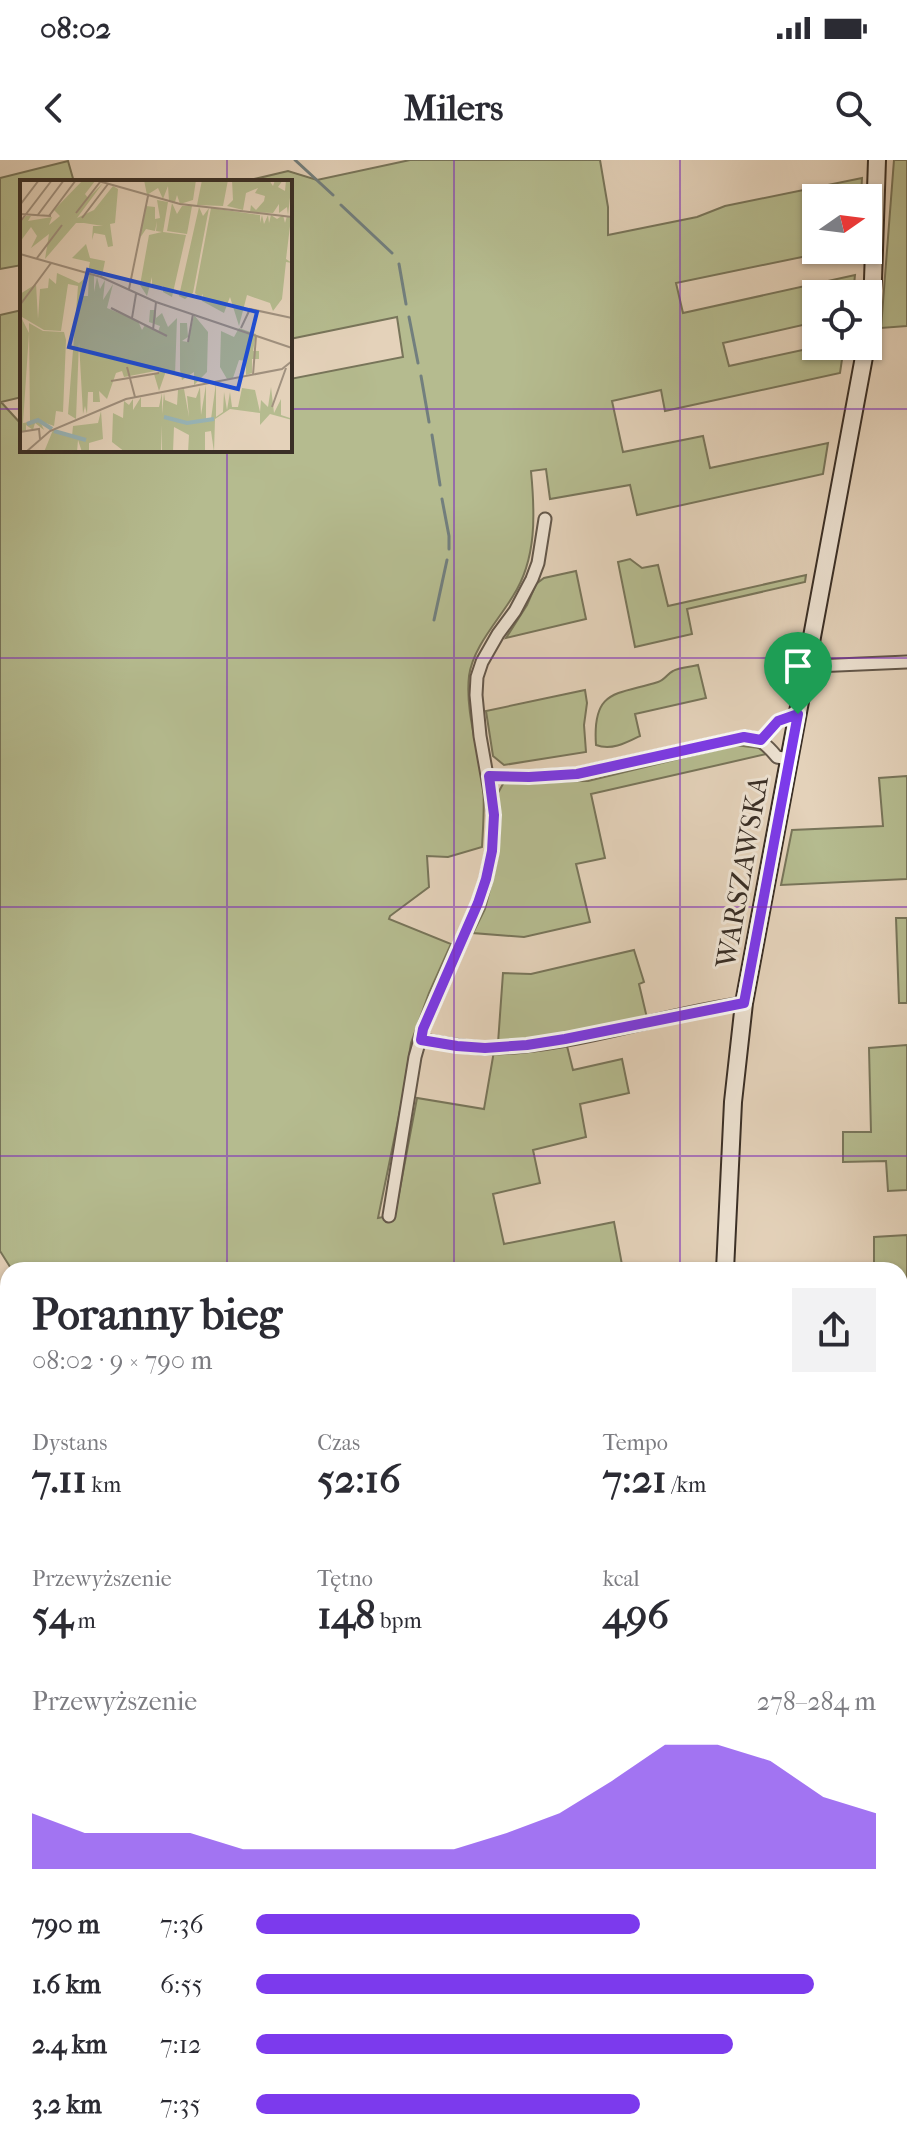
<!DOCTYPE html>
<html lang="pl">
<meta charset="utf-8">
<style>
:root{--surface:#fff;--page:#f2f2f3;--text:#2b2b33;--muted:#7c7c81;--accent:#7c3aed}
body{margin:0;font-family:"IM FELL French Canon",serif;background:var(--page);color:var(--text);height:100vh;display:flex;flex-direction:column;font-size:30px;white-space:nowrap}
*{box-sizing:border-box;margin:0}
p{font-size:26px;color:var(--muted)}
.icon{flex:none;width:44px;height:44px;fill:none;stroke:currentColor;stroke-width:2;stroke-linecap:round;stroke-linejoin:round}
.map{position:relative;flex:1;overflow:hidden}
.side{position:absolute;left:0px;top:1102px;width:908px;height:890px;display:flex;flex-direction:column;background:var(--surface);border-radius:24px 24px 0 0;box-shadow:0 2px 6px #0004}
.side>*{flex:none}
.needle{width:52px;rotate:76deg}
.controls{position:absolute;left:802px;top:24px;display:grid;gap:16px}
.controls a{display:grid;place-items:center;width:80px;height:80px;border-radius:0px;background:var(--surface);box-shadow:0 2px 6px #0004;font-size:40px}
.pin{position:absolute;display:grid;place-items:center;width:68px;height:68px;color:#fff;margin:-82px -34px;border-radius:50% 50% 50% 0;rotate:-45deg;box-shadow:0 0 8px #0007}
.pin .icon{rotate:45deg}
.round{display:grid;place-items:center;flex:none;width:84px;height:84px;border-radius:0px;background:var(--page)}
.overview{display:flex;align-items:center;justify-content:space-between;height:136px;padding:0 32px}
h1{font-size:44px;font-weight:700;line-height:60px}
.metrics{display:grid;grid-template-columns:repeat(3,1fr);gap:12px;height:136px;padding:8px 32px}
.metrics div{display:grid;align-content:center}
.metrics b{font-size:40px;font-weight:700}
.metrics small{font-size:22px;font-weight:400}
.metrics p{font-size:22px}
.chart{height:224px;padding:16px 32px}
.chart p{display:flex;justify-content:space-between}
.chart svg{width:100%;height:144px;margin-top:8px;fill:var(--accent);opacity:.7}
ul{padding:0 32px;list-style:none;font-size:26px}
li{display:grid;grid-template-columns:128px 96px 1fr;align-items:center;height:60px}
li i{height:20px;border-radius:10px;background:var(--accent)}
.status{display:flex;justify-content:space-between;align-items:center;height:56px;padding:0 40px;background:var(--surface);direction:ltr}
.status svg{height:22px;fill:currentColor}
header{display:flex;justify-content:space-between;align-items:center;height:104px;padding:0 32px;background:var(--surface);font-size:36px;font-weight:700}
.map>svg:first-child{display:block}
.green{fill:#b5bb8f;stroke:#78755a;stroke-width:2}
.lines{fill:none;stroke-linecap:round;stroke-linejoin:round}
.stream{stroke:#727f7e;stroke-width:3}
.street-casing{stroke:#64584b;stroke-width:15}
.secondary-casing{stroke:#3a2f26;stroke-width:20}
.street{stroke:#ede2d2;stroke-width:11}
.secondary{stroke:#ede2d2;stroke-width:16}
.route-casing{stroke:#fff;stroke-width:16}
.route{stroke:#7c3aed;stroke-width:10}
.grid{fill:none;stroke:#7b2cbf;stroke-width:2;stroke-opacity:0.55}
.labels{text-anchor:middle;dominant-baseline:central;stroke-width:6;stroke-linejoin:round;paint-order:stroke}
.street-label{font-size:28px;fill:#3a2f26;stroke:#ede2d2}
.inset-river{fill:none;stroke:#98b5b8;stroke-width:4}
.inset-road{fill:none;stroke:#a0917f;stroke-width:2}
.view{fill:#1d4ed8;fill-opacity:0.15;stroke:#1d4ed8;stroke-width:4}
.inset-edge{fill:none;stroke:#3a2f26;stroke-width:4}
</style>
<div class="status"><b>08:02</b><svg viewBox="0 0 49 12"><path d="M0 12V9h3v3zM5 12V6h3v6zM10 12V3h3v9zM15 12V0h3v12zM26 1h20v11H26zM47 4h2v5h-2z"/></svg></div>
<header><svg class="icon" aria-label="back" viewBox="0 0 24 24"><path d="M15 5l-7 7 7 7"/></svg>Milers<svg class="icon" aria-label="search" viewBox="0 0 24 24"><circle cx="10" cy="10" r="6"/><path d="M15 15l6 6"/></svg></header>
<div class="map">
<svg width="907" height="1991" viewBox="0 0 907 1991">
<rect width="100%" height="100%" fill="#e4d2ba"/>
<filter id="stains"><feTurbulence type="fractalNoise" baseFrequency=".0025" numOctaves="4"/><feColorMatrix values="0 0 0 0 .2 0 0 0 0 .09 0 0 0 0 .02 0 0 0 .5 -.17"/></filter>
<radialGradient id="worn" r=".72"><stop offset=".6" stop-color="#630" stop-opacity="0"/><stop offset="1" stop-color="#630" stop-opacity=".3"/></radialGradient>
<path class="green" d="M410,0H600L608,47V75L697,57L725,46L862,18L861,38H816V90H836L676,123L683,153L855,115L853,134H816V162L723,183L729,206L821,186H844L840,213L665,251L661,230L612,241L623,292L703,276L710,308L828,283L823,314L637,355L630,325L550,339L546,309L531,311C535,353 537,399 513,436C498,461 473,487 469,516C465,551 479,591 483,626C485,646 483,667 482,687L448,697L427,696L429,727L390,756L389,759L451,784L429,833L411,883L402,941L378,1058L395,1055L417,938L484,949L494,891L566,882L573,910L622,899L629,933L580,944L586,977L533,990L540,1023L493,1034L504,1084L614,1062L623,1110H12L0,1091V155L22,150V237L1,242L22,265V290H290V219L403,197L397,157L290,179V22H242L288,11L317,20Z
M894,0H907V166L881,168Z
M68,1L74,22H22V105L0,109V18Z
M630,399L642,408L658,405L668,446L806,415L805,422L687,449L692,474L635,487L618,402Z
M576,411L586,459L506,478L527,445L536,424L544,418Z
M698,505L706,538L635,554L640,576C626,583 611,591 596,585C592,529 616,535 658,522C665,520 667,514 673,511C679,507 691,507 698,505Z
M585,530L587,543L584,565L586,592L504,605L493,596L486,551Z
M735,585L759,588L771,593L591,634L605,698L576,704L590,762L524,777L473,773L485,749L493,717L500,654L498,633L504,622L588,621Z
M907,616V719L781,725L792,670L883,666L879,618Z
M896,758H907V843H899Z
M634,790L644,822L639,824L647,858L542,878L498,883L503,813L531,814Z
M907,885V1030L888,1031L886,1001L843,1002V972H871L869,888Z
M907,1075V1185H904L905,1147H900V1110H874V1077Z
M8,1196V1247L0,1249V1198Z
M8,1330V1392L0,1394V1332Z
M900,1347H907V1558H900Z
M8,1473V1541L0,1543V1476Z
M907,1566V1611L900,1612V1567Z
M900,1687H907V1816H900Z
M335,1984H668L667,1991H336Z"/>
<g class="lines">
<path class="stream" d="M295,0L333,35
M341,45L392,93
M399,104L406,144
M409,157L418,203
M421,216L429,262
M432,275L440,325
M442,339L449,376V389
M434,460L447,400"/>
<g class="street-casing">
<path id="street" d="M808,503L815,506L907,502
M761,580L778,561L798,554
M489,616L529,617L577,614L744,577C760,578 767,585 777,597L789,599
M421,880C442,883 461,887 482,888C567,890 660,854 744,843
M389,1056L415,897L423,869L478,743L486,719L492,691L494,655L480,576L476,535L477,517L482,502L498,474L515,451L532,419L538,403L545,359
M900,1878L907,1885"/>
</g>
<g class="secondary-casing">
<path id="secondary" d="M868,172L873,120L877,0
M725,1110L733,942L744,843L866,186
M0,1690L8,1707
M138,1984L142,1991
M681,1991L682,1984"/>
</g>
<use href="#street" class="street"/>
<use href="#secondary" class="secondary"/>
</g>
<g class="lines">
<g class="route-casing">
<path id="route" d="M798,554L744,843L565,879L527,885L485,888L457,886L421,880L423,869L478,743L486,719L492,691L494,655L489,616L529,617L577,614L744,577L761,580L778,561Z"/>
</g>
<use href="#route" class="route"/>
</g>
<path class="grid" d="M227,0V22M454,0V1110M680,0V1110M0,249H22M290,249H907M227,290V1110M0,498H907M0,747H907M0,996H907M0,1244H8M900,1244H907M0,1493H8M900,1493H907M0,1742H8M900,1742H907M227,1984V1991M454,1984V1991M680,1984V1991"/>
<g class="labels">
<g class="street-label">
<text transform="translate(742 712) rotate(-80)">WARSZAWSKA</text>
</g>
</g>
<g transform="translate(20 20)">
<rect width="272" height="272" fill="#e4d2ba"/>
<path d="M63,0L75,1L65,14L68,18L83,3L57,38L74,30L93,6L98,9L95,43L90,44L93,66L88,67L85,55L74,53L72,60L73,46H83L64,43H56L25,79L29,54L11,68L17,56L11,47L0,62V43L6,36H11L8,41L32,37L29,45L40,36L34,30ZM124,0H176L173,20L160,24L157,15L155,22L149,21L148,6L143,19L138,8L127,15ZM182,0H208L203,26L177,25ZM212,0H249L253,6L255,0H263L258,7L265,11L266,0H272L268,35L267,27L259,33V24L253,33L230,32L231,25L236,30L244,21L245,16L235,13L238,8L226,13L223,30L207,26L213,20ZM137,20L148,22L143,52L166,55L152,117L143,112V106L132,107V97L127,116L120,105L129,55L142,52L136,51L137,41L135,51L126,49L120,58L126,26L135,27V39L140,38ZM152,23L157,34L162,26H172L167,54L147,51ZM179,27L183,36L189,28L173,113L165,119L159,116ZM191,28L240,35V43L242,35L244,44L248,35L249,43L251,35L257,39L263,35L265,43L267,36L271,38L266,79L272,83L266,82L262,119L253,131L250,123L227,115L219,146L210,117L204,133L182,121L183,114L180,118L175,113ZM66,64L70,78L85,81L82,96L68,91L70,82L52,78ZM37,93L59,103L64,99L61,116H68L69,94L74,96V112L77,97L80,109L85,100L83,120L93,104L87,128L118,141L122,150L125,145L138,152L140,146L129,142L130,130H136V138L142,133L148,147L157,138L155,195L146,191L139,211L134,194L146,189L104,197L102,191L96,193L87,219L79,211L80,222H73V212H68L67,234L65,226L63,234L59,162L56,239L48,234L58,106L48,104L41,151L24,150L2,137L0,124V114L16,104L18,139L20,109L28,108L29,98L36,104ZM174,135L188,152L187,192L174,205V192L162,200L160,190V143H167L168,157L162,161L168,162ZM2,139L9,153L3,243L10,242L9,143L23,151L44,152L46,160L43,232L36,231L34,246L20,241L24,250L15,243L13,250L6,245V251H0ZM219,148L236,154L233,171H239V179H232V193L226,195V181L219,180L213,198L207,199L200,187L201,151L214,157ZM196,203V237L203,232L204,212L207,230L210,212L212,227H218L222,208L235,210L240,232L241,220L248,227L251,207L254,233L261,219V235L270,238L272,212V240L250,234L240,245V233L210,229L195,239L194,272L191,251L185,252V272H168L169,255L154,247L153,272H142V245L141,272H105L92,262L93,233L103,238L104,221L109,225L113,219V230L121,217V227H139L142,213V234L144,213L145,220L157,225L158,210L164,209L169,237L167,216L176,218L180,207L181,235L186,205V241L191,239ZM81,231L83,259L69,263V272H62L58,260L57,272H24L33,250L52,256L53,246L78,243Z" fill="#b5bb8f"/>
<path class="inset-river" d="M144,237L167,243L194,239M7,244L18,240L32,249M34,251L66,260"/>
<path class="inset-road" d="M75,0L160,24L272,37M0,25L19,0M56,33L80,2M0,34L31,36M17,36L44,0M29,36L56,0M62,38L88,4M0,42L32,0M0,74L81,97L136,122L272,168M17,78L42,45M109,109L128,16M0,125L31,83M91,128L147,156M112,138L116,114M221,148L230,129L272,138M133,150L136,122M168,162L173,134M107,187L115,217M233,195L236,156M91,201L139,193M252,227L266,188M0,252L19,249L20,259M6,272L30,251L106,219L262,189L272,181"/>
<path class="view" d="M68,90L237,132L218,209L49,167Z"/>
<rect width="272" height="272" class="inset-edge"/>
</g>
<rect width="100%" height="100%" filter="url(#stains)"/>
<rect width="100%" height="100%" fill="url(#worn)"/>
</svg>
<div class="controls">
<a><svg class="needle" viewBox="-14 -14 28 28"><path d="M0-13l5 13h-10z" fill="#e53935"/><path d="M0 13l5-13h-10z" fill="#7c7c81"/></svg></a>
<a><svg class="icon" aria-label="locate" viewBox="0 0 24 24"><circle cx="12" cy="12" r="6"/><path d="M12 2v4M12 18v4M2 12h4M18 12h4"/></svg></a>
</div>
<div class="pin" style="left:798px;top:554px;background:#1e9e55"><svg class="icon" aria-label="arrive" viewBox="0 0 24 24"><path d="M6 21V4h12l-3 4 3 4H6"/></svg></div>
<section class="side">
<div class="overview"><div><h1>Poranny bieg</h1><p>08:02 · 9 × 790 m</p></div><a class="round"><svg class="icon" aria-label="share" viewBox="0 0 24 24"><path d="M12 15V3M7 8l5-5 5 5M5 13v7h14v-7"/></svg></a></div>
<div class="metrics">
<div><p>Dystans</p><b>7.11<small> km</small></b></div>
<div><p>Czas</p><b>52:16</b></div>
<div><p>Tempo</p><b>7:21<small> /km</small></b></div>
</div>
<div class="metrics">
<div><p>Przewyższenie</p><b>54<small> m</small></b></div>
<div><p>Tętno</p><b>148<small> bpm</small></b></div>
<div><p>kcal</p><b>496</b></div>
</div>
<div class="chart"><p><span>Przewyższenie</span>278–284 m</p>
<svg viewBox="0 0 160 44" preserveAspectRatio="none"><path d="M0 44V27L10 33L20 33L30 33L40 38L50 38L60 38L70 38L80 38L90 33L100 27L110 17L120 6L130 6L140 11L150 22L160 27V44z"/></svg>
</div>
<ul>
<li><b>790 m</b>7:36<i style="width:62%"></i></li>
<li><b>1.6 km</b>6:55<i style="width:90%"></i></li>
<li><b>2.4 km</b>7:12<i style="width:77%"></i></li>
<li><b>3.2 km</b>7:35<i style="width:62%"></i></li>
</ul>
</section>
</div>
